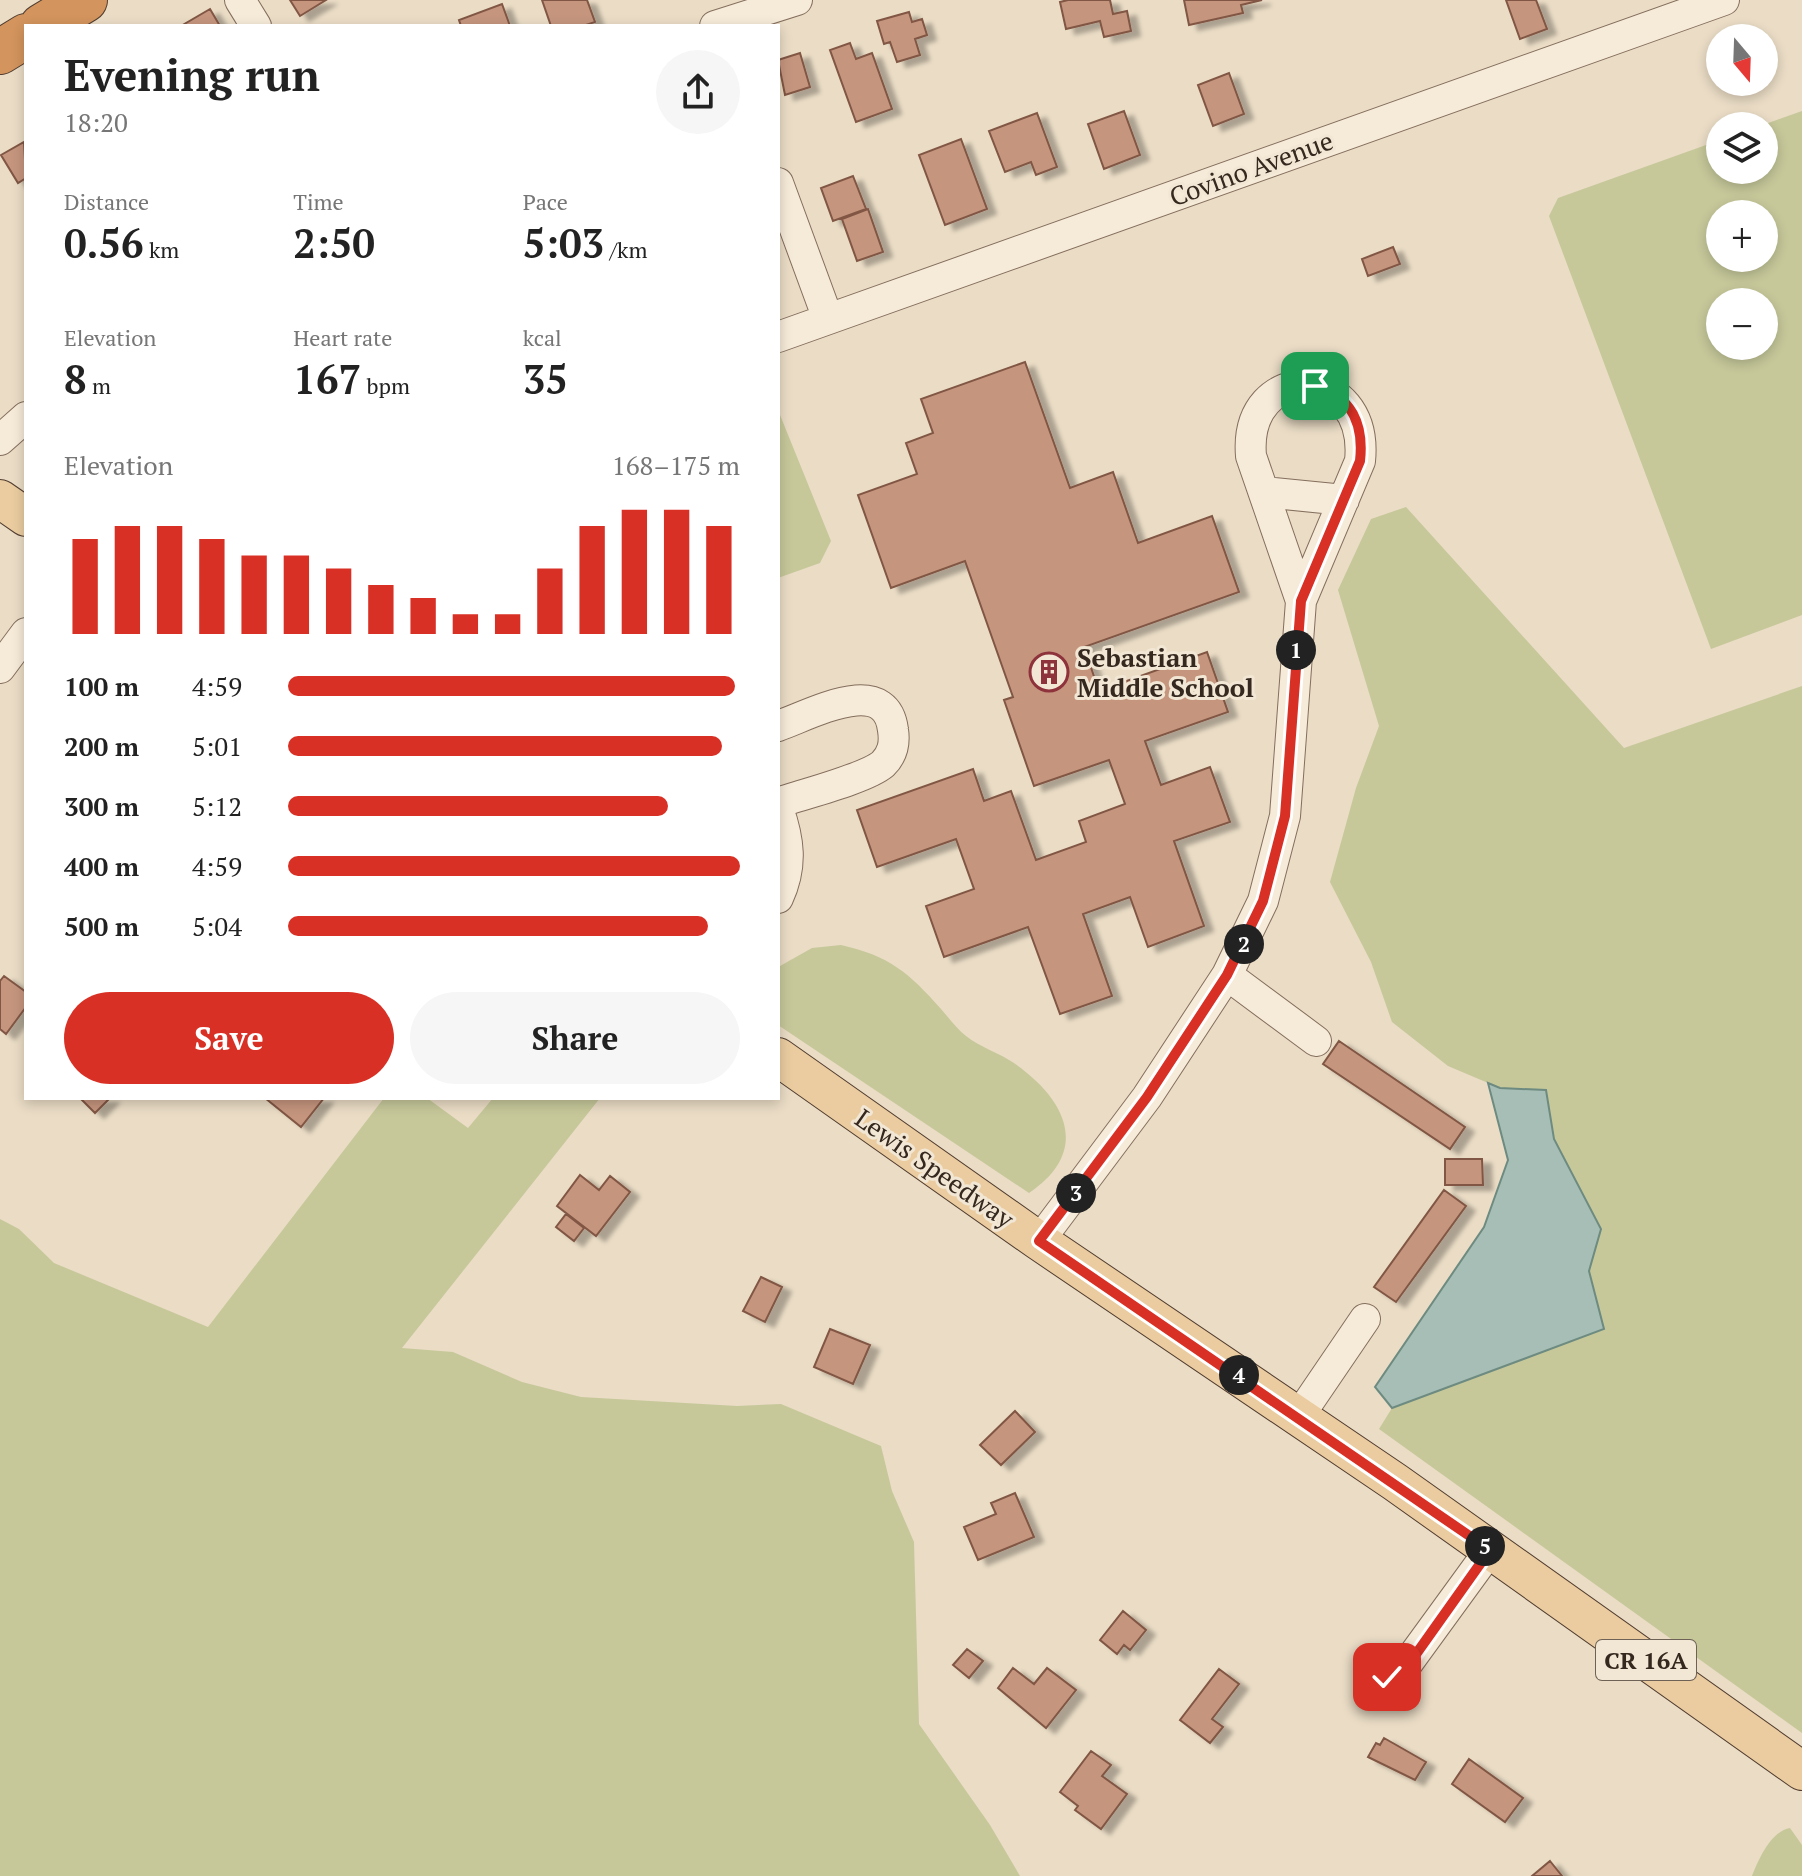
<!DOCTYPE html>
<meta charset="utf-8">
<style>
:root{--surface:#fff;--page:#f6f6f6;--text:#222;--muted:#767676;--accent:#d93025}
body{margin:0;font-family:"PT Serif",serif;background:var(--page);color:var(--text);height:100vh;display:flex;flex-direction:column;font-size:30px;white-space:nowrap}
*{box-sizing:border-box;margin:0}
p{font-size:26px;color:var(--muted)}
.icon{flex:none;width:44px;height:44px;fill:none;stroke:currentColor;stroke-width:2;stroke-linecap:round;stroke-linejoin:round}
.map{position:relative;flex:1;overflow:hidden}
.side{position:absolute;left:24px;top:24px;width:756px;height:1076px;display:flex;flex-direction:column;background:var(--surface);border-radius:0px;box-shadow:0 4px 12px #0003}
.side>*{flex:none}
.needle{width:52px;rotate:161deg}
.buttons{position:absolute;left:1706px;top:24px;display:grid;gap:16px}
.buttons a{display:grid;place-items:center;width:72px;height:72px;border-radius:50%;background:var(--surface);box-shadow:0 4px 12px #0003;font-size:40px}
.pin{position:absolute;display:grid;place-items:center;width:68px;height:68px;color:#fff;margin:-34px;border-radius:16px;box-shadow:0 4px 12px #0006}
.km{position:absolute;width:40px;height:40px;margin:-20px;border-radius:50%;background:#222;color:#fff;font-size:22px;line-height:40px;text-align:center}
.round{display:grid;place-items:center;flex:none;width:84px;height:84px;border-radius:42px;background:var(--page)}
.summary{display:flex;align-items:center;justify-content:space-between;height:136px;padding:0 40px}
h1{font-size:44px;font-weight:800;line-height:60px}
.stats{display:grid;grid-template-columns:repeat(3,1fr);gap:12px;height:136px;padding:8px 40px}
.stats div{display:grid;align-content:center}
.stats b{font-size:40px;font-weight:800}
.stats small{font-size:22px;font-weight:400}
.stats p{font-size:22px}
.chart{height:224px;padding:16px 40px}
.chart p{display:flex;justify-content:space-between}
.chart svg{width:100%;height:144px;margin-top:8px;stroke:var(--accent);stroke-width:6}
.button{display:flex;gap:16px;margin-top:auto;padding:16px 40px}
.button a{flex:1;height:92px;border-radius:48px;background:var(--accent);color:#fff;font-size:32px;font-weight:800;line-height:92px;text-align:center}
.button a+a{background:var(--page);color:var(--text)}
ul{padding:0 40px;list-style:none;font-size:26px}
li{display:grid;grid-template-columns:128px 96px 1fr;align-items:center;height:60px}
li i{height:20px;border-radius:10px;background:var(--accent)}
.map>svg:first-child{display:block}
.green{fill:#c6c89a;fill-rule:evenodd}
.water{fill:#a6beb5;stroke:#6e8b81;stroke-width:2}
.building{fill:#c5957e;stroke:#815744;stroke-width:2;filter:url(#shadow)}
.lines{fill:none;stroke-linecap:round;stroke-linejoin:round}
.minor-casing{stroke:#846e5d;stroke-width:32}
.major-casing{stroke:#523d30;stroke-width:40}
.highway-casing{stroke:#523d30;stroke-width:46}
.minor{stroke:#f6ead8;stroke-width:30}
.major{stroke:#eacca0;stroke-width:38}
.highway{stroke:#d3945d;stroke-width:44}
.route-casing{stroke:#fff;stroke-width:16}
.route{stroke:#d93025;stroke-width:10}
.labels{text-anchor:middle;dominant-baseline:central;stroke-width:6;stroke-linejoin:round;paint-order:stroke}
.shield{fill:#f2e7d4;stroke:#6e6155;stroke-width:2}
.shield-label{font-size:24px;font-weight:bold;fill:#35281f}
.street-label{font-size:26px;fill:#35281f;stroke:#f2e7d4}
.poi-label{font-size:26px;font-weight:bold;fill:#35281f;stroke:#f2e7d4;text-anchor:start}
</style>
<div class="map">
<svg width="1802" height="1876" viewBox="0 0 1802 1876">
<defs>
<filter id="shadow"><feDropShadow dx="9" dy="5" stdDeviation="2" flood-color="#0004"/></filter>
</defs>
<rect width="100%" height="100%" fill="#eadcc5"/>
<path class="green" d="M1802,111V615L1711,649L1549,216L1558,198L1720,140V170H1764V126H1760ZM1720,214H1764V258H1720ZM1764,302V346H1720V302Z
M778,410L831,541L820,563L778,578Z
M1406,507L1624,748L1802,686V1733L1379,1429L1392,1408L1604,1329L1589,1271L1601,1229L1554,1139L1546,1090L1500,1088L1448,1066L1392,1022L1371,962L1330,882L1356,788L1379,726L1338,590L1371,519Z
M841,945C890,956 909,973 941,1009C949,1018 957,1029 966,1036C980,1047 999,1053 1014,1063C1067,1100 1091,1151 1029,1193L778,1025L780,966L812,948Z
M384,1098H427L468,1128L493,1098H600L402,1348L453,1352L522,1382L581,1397L737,1406L781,1404L881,1446L892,1491L914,1542L919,1724L990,1825L1020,1876H0V1219L19,1229L54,1263L208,1327Z
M1790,1828L1802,1845V1876H1752C1759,1859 1770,1832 1790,1828Z"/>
<path class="water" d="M1488,1083L1500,1088L1546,1090L1554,1139L1601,1229L1589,1271L1604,1329L1392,1408L1375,1387L1484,1227L1508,1160Z"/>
<path class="building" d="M290,0H326L300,16Z
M542,0H587L595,22L583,26H551Z
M1068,0H1110L1113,14L1127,11L1131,31L1104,37L1100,21L1066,29L1060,2Z
M1184,0H1262L1241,5L1243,13L1189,25Z
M1506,0H1536L1547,29L1520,39Z
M502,4L510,26H461L459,20Z
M210,9L220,26H181Z
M909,12L912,22L922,19L927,35L915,39L920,55L897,62L890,42L884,44L877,21Z
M850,43L856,59L872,53L892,109L856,122L830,50Z
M800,53L810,87L785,95L778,60Z
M1229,73L1244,114L1213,126L1198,85Z
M1124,111L1140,155L1104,169L1088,124Z
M1037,113L1057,167L1036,175L1031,162L1005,172L989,131Z
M961,139L987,209L945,225L919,155Z
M24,142L26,178L18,183L1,155Z
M853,176L866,209L833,221L821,188Z
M868,209L883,252L857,261L842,219Z
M1393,247L1400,264L1368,276L1362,259Z
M1025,362L1070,488L1113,472L1138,543L1212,516L1239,592L1084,647L1099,691L1207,652L1228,712L1145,741L1161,785L1210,767L1230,822L1174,841L1204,926L1148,947L1130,897L1083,914L1112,996L1060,1014L1028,927L944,957L926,906L974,889L956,839L877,867L857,810L973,769L984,801L1011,791L1036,860L1086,842L1079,821L1125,804L1109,760L1034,786L1004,700L1013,697L965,561L891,588L858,495L917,474L906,443L933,433L921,399Z
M4,976L26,992V1007L6,1034L0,1029V981Z
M1339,1041L1465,1127L1450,1149L1323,1064Z
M80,1098H110L95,1113Z
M265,1098H324L301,1127Z
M1445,1159H1482L1483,1185H1445Z
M580,1175L599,1190L610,1176L630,1192L596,1236L557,1206Z
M1444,1190L1466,1206L1396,1302L1374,1287Z
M566,1214L584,1228L574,1241L556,1227Z
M761,1277L782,1287L765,1322L743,1311Z
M830,1329L870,1345L853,1384L814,1367Z
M1015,1411L1035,1432L1001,1465L980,1445Z
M1015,1493L1034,1537L978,1560L964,1527L996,1514L991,1503Z
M1123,1611L1146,1630L1130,1650L1124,1645L1117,1654L1100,1640Z
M967,1649L983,1661L969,1678L953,1665Z
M1013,1668L1034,1684L1047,1668L1076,1690L1046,1728L998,1688Z
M1219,1669L1239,1684L1212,1719L1223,1727L1210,1743L1180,1720Z
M1384,1738L1426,1762L1415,1780L1368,1757L1376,1743L1380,1745Z
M1091,1751L1111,1765L1102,1776L1127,1794L1101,1829L1075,1810L1078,1806L1060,1792Z
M1469,1759L1523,1798L1505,1822L1452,1784Z
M1550,1861L1562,1876H1532Z"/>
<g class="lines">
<g class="minor-casing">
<path id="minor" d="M240,0L256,26
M715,26L797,0
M778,183L828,319
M778,337L1724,0
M0,440L26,417
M1264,492L1344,500
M0,668L26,633
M778,726C810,715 886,672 893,730C895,743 893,754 883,764C865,779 803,794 778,803
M778,808C789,839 793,866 778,898
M1227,975L1316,1041
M1039,1241L1147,1097L1227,975L1263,901L1285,816L1301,601L1360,461C1370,363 1243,359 1251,456L1301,601
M1299,1416L1365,1319
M1374,1660L1376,1670L1387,1677L1399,1675L1490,1550"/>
</g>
<g class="major-casing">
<path id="major" d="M0,499L26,517
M778,1057L1039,1241L1395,1482L1802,1771"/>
</g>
<g class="highway-casing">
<path id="highway" d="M42,26L85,0
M0,52L26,36"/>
</g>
<use href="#minor" class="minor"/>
<use href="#major" class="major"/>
<use href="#highway" class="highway"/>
</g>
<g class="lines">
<g class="route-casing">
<path id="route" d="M1315,386C1352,396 1364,425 1360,461L1301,601L1285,816L1263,901L1227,975L1147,1097L1039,1241L1490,1550L1414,1657L1399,1675L1387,1677"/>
</g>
<use href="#route" class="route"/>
</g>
<defs>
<g id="building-ring" transform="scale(2)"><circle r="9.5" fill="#f2e7d4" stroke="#8e323b" stroke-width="1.5"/><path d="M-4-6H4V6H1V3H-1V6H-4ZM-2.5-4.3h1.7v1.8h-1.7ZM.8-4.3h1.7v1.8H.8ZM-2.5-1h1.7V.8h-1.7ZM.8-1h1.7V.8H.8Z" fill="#8e323b"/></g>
</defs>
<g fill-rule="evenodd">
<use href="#building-ring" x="1049" y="672"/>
</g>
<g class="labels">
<rect class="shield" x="1596" y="1640" width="100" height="40" rx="6"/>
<g class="shield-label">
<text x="1646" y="1660">CR 16A</text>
</g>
<g class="street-label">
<text transform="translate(1251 168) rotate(-20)">Covino Avenue</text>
<text transform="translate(935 1168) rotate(35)">Lewis Speedway</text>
</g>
<g class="poi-label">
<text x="1077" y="657">Sebastian<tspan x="1077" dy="30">Middle School</tspan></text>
</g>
</g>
</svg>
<div class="buttons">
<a><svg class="needle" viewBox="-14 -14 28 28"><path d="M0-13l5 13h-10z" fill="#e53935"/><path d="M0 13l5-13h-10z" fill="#767676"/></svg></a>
<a><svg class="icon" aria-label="layers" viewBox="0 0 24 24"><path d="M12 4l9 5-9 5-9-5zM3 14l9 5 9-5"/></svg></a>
<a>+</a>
<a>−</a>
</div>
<div class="pin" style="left:1315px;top:386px;background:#1e9e55"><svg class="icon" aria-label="arrive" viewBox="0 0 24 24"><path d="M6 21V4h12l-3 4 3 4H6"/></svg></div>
<div class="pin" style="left:1387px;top:1677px;background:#d93025"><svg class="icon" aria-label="check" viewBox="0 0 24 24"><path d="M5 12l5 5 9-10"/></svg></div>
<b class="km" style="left:1296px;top:650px">1</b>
<b class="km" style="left:1244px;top:944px">2</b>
<b class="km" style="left:1076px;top:1193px">3</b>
<b class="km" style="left:1239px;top:1375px">4</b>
<b class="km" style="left:1485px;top:1546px">5</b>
<section class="side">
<div class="summary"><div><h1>Evening run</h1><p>18:20</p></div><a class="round"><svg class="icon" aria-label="share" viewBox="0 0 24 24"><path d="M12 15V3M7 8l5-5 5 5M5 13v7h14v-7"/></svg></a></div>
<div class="stats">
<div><p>Distance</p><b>0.56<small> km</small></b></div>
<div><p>Time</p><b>2:50</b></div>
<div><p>Pace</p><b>5:03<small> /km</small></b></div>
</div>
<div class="stats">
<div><p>Elevation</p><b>8<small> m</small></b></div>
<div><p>Heart rate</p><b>167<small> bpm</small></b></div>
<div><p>kcal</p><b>35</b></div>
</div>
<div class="chart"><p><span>Elevation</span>168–175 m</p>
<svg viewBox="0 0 160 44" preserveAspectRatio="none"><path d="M5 44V15M15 44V11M25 44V11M35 44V15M45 44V20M55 44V20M65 44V24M75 44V29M85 44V33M95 44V38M105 44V38M115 44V24M125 44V11M135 44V6M145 44V6M155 44V11"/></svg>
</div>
<ul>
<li><b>100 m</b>4:59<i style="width:99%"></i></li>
<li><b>200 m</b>5:01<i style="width:96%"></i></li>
<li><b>300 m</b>5:12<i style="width:84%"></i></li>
<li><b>400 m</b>4:59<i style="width:100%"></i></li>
<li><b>500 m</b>5:04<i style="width:93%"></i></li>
</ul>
<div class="button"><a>Save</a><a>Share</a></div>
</section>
</div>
